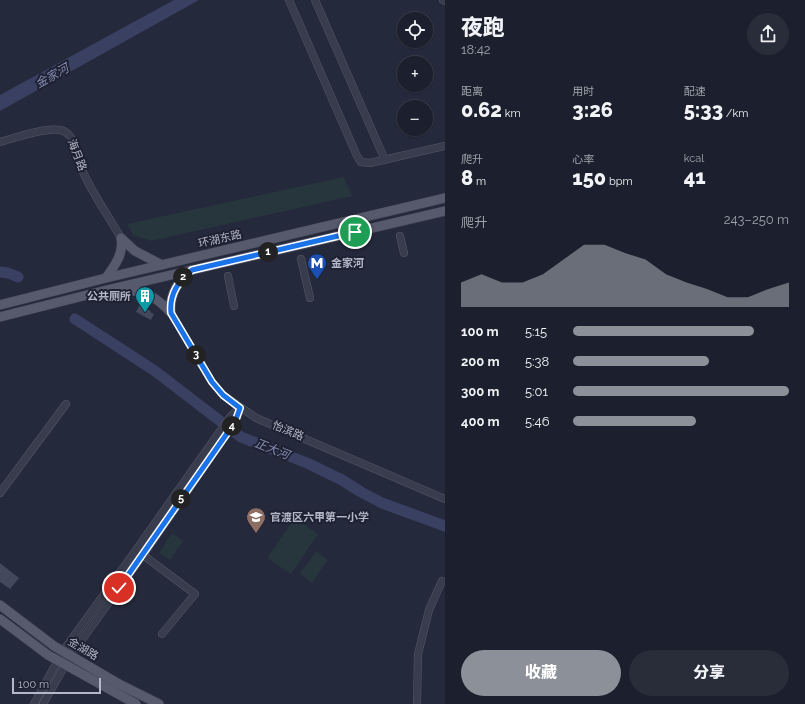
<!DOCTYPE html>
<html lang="zh">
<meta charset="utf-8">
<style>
:root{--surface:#1c1f2d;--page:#292c39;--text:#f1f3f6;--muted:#a0a2aa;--line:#3a3d49;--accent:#8c9099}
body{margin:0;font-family:Raleway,"Noto Sans SC",sans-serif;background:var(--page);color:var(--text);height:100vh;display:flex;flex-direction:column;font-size:15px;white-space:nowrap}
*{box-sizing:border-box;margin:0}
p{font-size:13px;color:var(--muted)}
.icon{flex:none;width:22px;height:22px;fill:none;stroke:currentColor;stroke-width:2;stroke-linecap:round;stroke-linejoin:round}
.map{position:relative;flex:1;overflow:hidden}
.drawer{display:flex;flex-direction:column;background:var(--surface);width:360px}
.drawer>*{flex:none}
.buttons{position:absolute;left:397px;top:12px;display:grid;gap:8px}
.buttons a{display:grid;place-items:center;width:36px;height:36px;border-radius:50%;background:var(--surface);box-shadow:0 1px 3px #0004,0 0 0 1px var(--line);font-size:20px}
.scale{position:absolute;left:12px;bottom:10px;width:89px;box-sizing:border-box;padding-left:4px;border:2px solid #b4b7c7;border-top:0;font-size:11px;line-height:14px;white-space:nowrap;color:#b4b7c7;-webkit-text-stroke:3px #1e2131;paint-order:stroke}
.pin{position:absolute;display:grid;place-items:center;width:34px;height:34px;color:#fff;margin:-17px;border:2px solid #fff;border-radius:50%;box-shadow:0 1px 4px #0007}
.km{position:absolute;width:20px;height:20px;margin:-10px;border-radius:50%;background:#222;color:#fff;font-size:11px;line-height:20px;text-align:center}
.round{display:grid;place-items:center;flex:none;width:42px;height:42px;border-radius:21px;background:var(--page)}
.headline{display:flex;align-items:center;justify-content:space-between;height:68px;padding:0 16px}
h1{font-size:22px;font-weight:800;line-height:30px}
.figures{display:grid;grid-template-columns:repeat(3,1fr);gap:6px;height:68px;padding:4px 16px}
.figures div{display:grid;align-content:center}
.figures b{font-size:20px;font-weight:800}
.figures small{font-size:11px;font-weight:400}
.figures p{font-size:11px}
.chart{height:112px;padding:8px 16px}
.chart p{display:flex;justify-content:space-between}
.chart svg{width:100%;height:72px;margin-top:4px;fill:var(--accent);opacity:.7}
.button{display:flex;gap:8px;margin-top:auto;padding:8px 16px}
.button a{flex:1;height:46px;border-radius:24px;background:var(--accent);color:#fff;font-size:16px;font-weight:800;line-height:46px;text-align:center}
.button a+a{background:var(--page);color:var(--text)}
ul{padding:0 16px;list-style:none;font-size:13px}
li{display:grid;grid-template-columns:64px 48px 1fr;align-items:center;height:30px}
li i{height:10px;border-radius:5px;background:var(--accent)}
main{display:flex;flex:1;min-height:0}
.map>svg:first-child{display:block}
.green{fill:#27353d}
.water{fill:#394062}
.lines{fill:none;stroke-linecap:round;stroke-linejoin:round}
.river{stroke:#394062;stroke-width:11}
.building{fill:#44485d}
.minor-casing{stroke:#535767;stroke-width:8}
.major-casing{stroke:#414555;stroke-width:10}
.minor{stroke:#383c4c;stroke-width:7}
.major{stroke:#575a6c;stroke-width:9}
.route-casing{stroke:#fff;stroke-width:8}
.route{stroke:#1a73e8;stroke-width:5}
.labels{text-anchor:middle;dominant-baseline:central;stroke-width:4;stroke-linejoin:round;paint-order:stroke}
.street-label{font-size:11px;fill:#b4b7c7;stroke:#1e2131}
.poi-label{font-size:11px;font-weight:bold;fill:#b4b7c7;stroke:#1e2131;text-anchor:start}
.water-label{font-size:12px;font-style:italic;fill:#858cb2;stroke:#1e2131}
</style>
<main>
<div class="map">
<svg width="445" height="704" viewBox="0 0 445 704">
<rect width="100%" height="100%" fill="#25293c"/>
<path class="green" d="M344,177L352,196L151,241L133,235L127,224Z
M295,518L318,534L291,574L267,558Z
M172,533L183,541L170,560L159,553Z
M316,551L328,560L312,583L300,574Z"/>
<path class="water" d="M174,0H199L0,111V95Z"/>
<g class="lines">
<path class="river" d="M0,272L8,273L18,277
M75,319L155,371L241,437L307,463L342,480L361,492L382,503L445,526"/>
</g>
<path class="building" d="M139,306L151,311L150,312L154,314L151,320L136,312Z
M0,563L19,578L10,589L0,582Z"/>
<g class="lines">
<g class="minor-casing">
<path id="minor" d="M289,0L357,156L361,162L370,163L445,146
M315,0L385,160
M443,0L445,1
M0,142C14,138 46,127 60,130C76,133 75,154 80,165C89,189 108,215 121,238
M400,236L404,253
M301,259L310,298
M228,276L234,306
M171,313L212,382L223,395L256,418L445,499
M0,493L66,404
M139,552L195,594L162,634
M34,704L63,651L136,550L230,417L240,408
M43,704L71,655L143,555L235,422L240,409
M417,704L418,654L429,610L442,581"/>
</g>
<g class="major-casing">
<path id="major" d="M106,278C115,265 124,254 121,238L135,251L162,265
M120,289C144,291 155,295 171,313C169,296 178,281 191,270
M0,305L106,278L445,198
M0,317L111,289L445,211
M0,605L54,646L119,684L159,704
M0,619L48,655L136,704"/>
</g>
<use href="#minor" class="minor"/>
<use href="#major" class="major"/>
</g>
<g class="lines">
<g class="route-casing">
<path id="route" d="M119,588L235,422L240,408L223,395L212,382L171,313C169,295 178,281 192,270L355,232"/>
</g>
<use href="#route" class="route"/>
</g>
<defs>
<g id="metro-pin" transform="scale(1)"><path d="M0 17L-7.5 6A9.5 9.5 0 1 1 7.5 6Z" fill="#1a4fb4" stroke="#1e2131"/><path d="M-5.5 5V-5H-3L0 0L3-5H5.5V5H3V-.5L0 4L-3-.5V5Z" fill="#fff"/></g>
<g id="building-pin" transform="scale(1)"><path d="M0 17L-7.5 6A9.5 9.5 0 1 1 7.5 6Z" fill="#0f9aa8" stroke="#1e2131"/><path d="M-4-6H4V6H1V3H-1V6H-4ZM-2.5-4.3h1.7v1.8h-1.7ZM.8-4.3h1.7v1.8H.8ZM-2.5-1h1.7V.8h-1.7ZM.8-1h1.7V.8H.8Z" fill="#fff"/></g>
<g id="school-pin" transform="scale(1)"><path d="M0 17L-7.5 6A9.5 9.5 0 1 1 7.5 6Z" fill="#8d6e63" stroke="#1e2131"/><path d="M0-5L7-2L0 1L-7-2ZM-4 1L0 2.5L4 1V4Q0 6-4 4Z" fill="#fff"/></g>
</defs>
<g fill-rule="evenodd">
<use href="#metro-pin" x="317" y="263"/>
<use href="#building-pin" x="145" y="296"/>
<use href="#school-pin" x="256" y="517"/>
</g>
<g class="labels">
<g class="street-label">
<text transform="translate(77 155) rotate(69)">海月路</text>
<text transform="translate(220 239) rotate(-13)">环湖东路</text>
<text transform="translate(288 431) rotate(23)">怡滨路</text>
<text transform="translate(83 649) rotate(30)">金湖路</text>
</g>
<g class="poi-label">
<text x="331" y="263">金家河</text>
<text x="131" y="296" text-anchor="end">公共厕所</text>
<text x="270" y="517">官渡区六甲第一小学</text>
</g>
<g class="water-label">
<text transform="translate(52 76) rotate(-29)">金家河</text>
<text transform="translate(272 449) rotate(21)">正大河</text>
</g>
</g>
</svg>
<div class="buttons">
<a><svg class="icon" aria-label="locate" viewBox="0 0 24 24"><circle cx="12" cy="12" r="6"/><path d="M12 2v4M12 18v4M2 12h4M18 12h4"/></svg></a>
<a>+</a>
<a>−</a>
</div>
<div class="scale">100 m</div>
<div class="pin" style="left:355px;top:232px;background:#1e9e55"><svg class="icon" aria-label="arrive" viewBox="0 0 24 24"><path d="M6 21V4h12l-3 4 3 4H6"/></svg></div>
<div class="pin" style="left:119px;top:588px;background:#d93025"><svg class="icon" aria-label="check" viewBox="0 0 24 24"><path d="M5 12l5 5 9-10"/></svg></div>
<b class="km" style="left:268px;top:252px">1</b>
<b class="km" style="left:183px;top:277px">2</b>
<b class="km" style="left:196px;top:355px">3</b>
<b class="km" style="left:232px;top:426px">4</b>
<b class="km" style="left:181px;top:499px">5</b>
</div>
<section class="drawer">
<div class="headline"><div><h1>夜跑</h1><p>18:42</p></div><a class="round"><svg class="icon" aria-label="share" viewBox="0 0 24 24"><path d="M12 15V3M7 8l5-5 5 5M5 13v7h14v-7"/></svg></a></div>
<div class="figures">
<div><p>距离</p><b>0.62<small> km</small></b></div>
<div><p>用时</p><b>3:26</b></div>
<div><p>配速</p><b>5:33<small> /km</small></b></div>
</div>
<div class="figures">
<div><p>爬升</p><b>8<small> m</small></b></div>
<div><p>心率</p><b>150<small> bpm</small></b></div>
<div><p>kcal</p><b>41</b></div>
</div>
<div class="chart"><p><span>爬升</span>243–250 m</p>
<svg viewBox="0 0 160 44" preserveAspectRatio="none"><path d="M0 44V29L10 24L20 29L30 29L40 24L50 15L60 6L70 6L80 11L90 15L100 24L110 29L120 33L130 38L140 38L150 33L160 29V44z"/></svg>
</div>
<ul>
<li><b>100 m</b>5:15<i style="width:84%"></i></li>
<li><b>200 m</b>5:38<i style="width:63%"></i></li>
<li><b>300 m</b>5:01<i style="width:100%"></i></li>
<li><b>400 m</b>5:46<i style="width:57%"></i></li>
</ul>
<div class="button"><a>收藏</a><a>分享</a></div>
</section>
</main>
